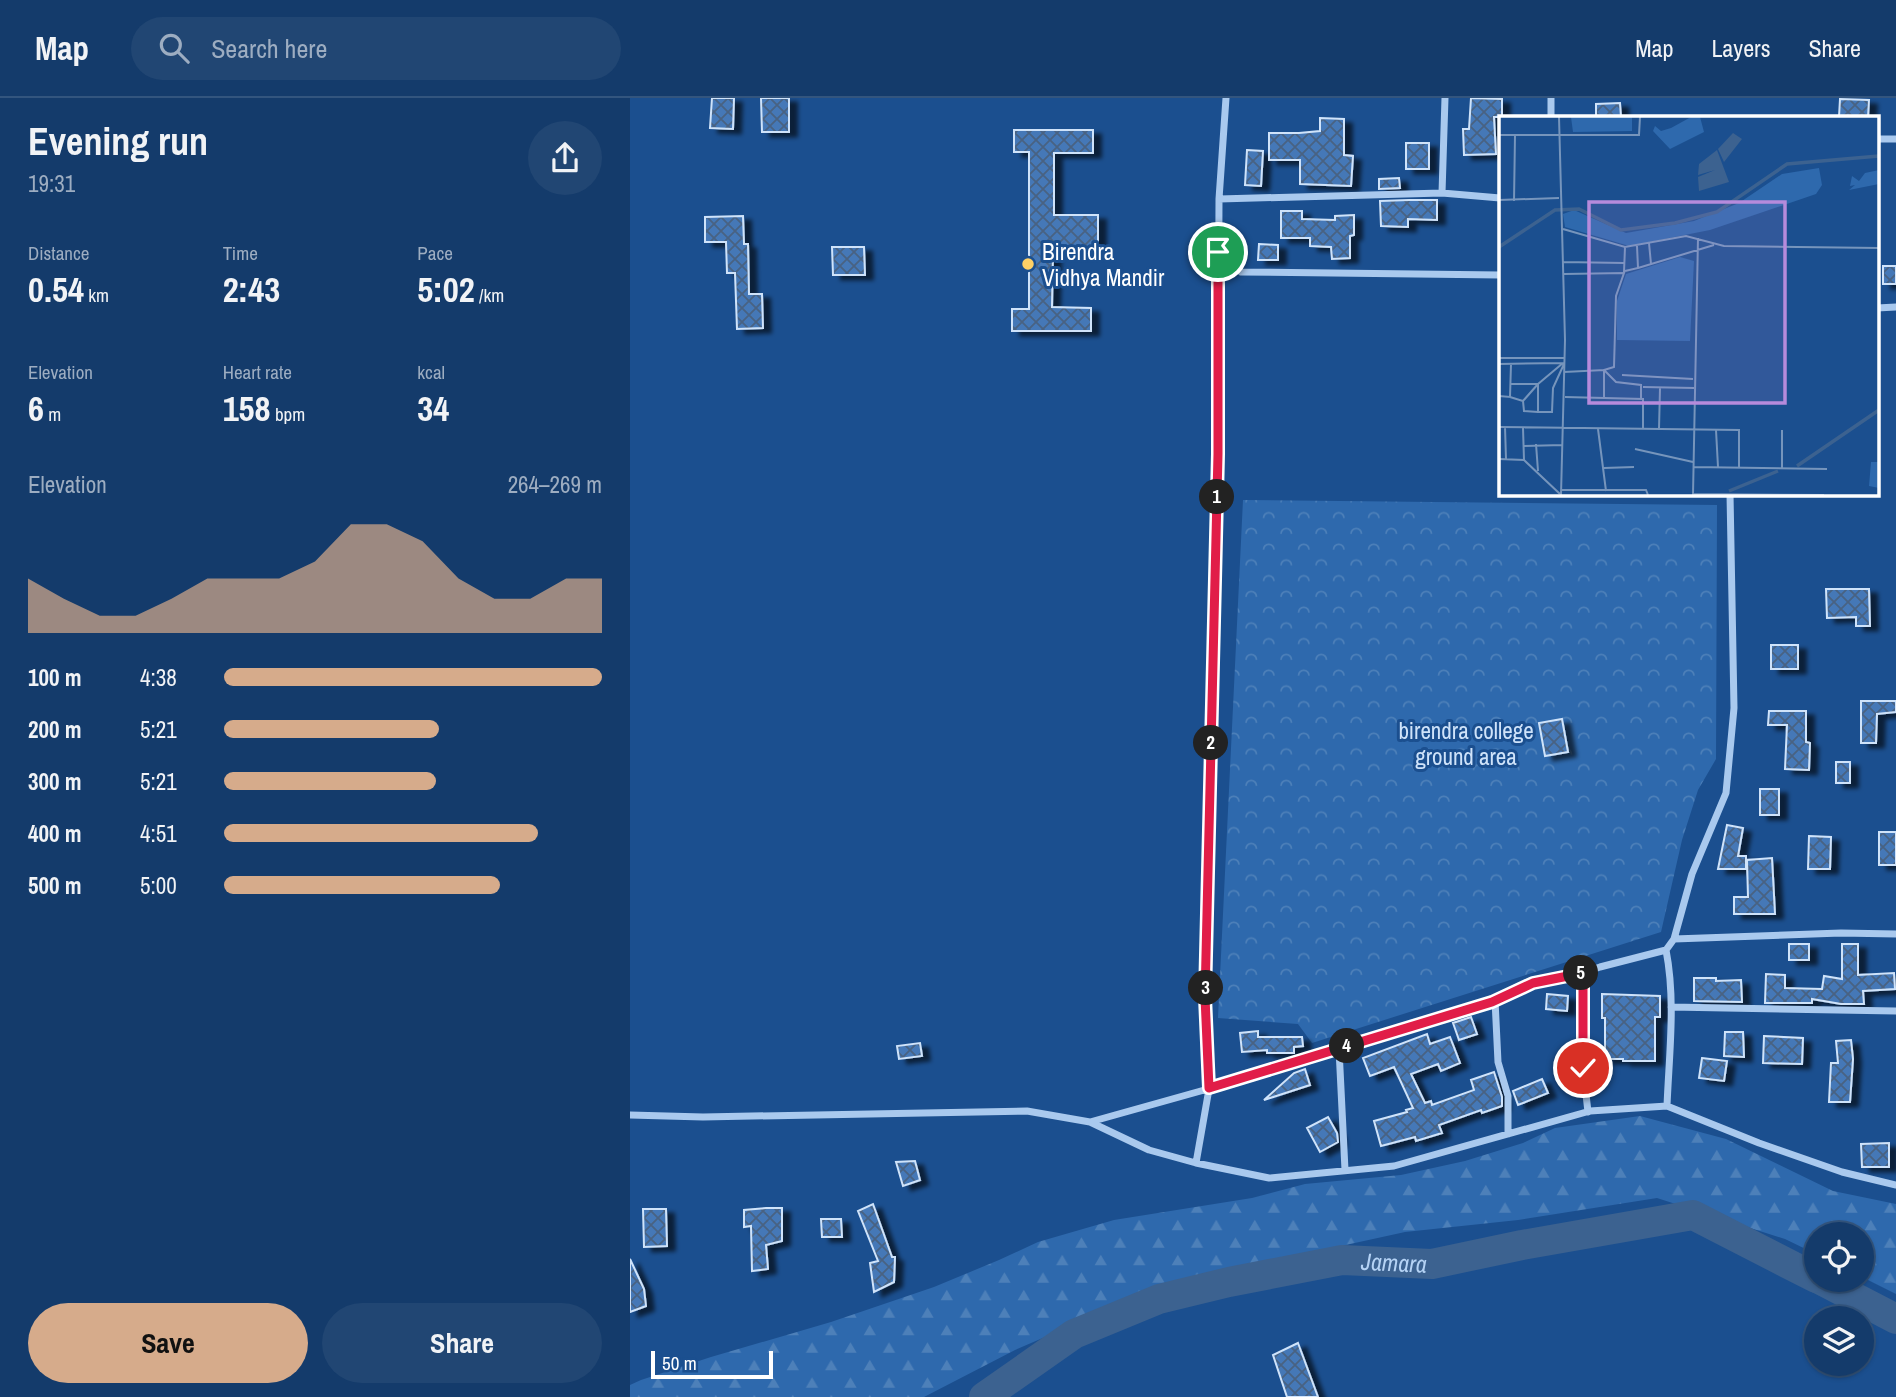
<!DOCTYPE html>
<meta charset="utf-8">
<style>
:root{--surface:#143b6b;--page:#214673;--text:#f1f3f6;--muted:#9dadc1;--line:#33557e;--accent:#d6ab8b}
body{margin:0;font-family:"Archivo Narrow",sans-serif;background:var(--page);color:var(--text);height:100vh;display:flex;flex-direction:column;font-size:26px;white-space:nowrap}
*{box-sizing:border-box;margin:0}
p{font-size:23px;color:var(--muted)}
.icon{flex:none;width:38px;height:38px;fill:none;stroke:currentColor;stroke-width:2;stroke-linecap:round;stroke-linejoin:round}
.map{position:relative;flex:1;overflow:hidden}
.panel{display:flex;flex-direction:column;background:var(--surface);width:630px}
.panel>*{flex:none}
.controls{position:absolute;left:1174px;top:1124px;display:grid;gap:14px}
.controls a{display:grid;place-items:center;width:70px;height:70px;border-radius:50%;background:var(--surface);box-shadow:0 2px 5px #0004,0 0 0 2px var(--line);font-size:35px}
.scale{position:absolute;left:21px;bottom:18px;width:122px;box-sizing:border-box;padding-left:7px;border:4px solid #fff;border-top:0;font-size:19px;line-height:24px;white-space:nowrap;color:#fff;-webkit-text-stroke:5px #1b4f8f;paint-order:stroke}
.pin{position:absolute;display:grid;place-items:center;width:60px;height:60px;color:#fff;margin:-30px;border:4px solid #fff;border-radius:50%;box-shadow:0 2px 7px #0007}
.km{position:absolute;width:35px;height:35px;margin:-18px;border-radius:50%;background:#222;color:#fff;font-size:19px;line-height:35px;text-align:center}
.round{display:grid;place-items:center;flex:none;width:74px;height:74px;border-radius:37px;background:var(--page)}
.summary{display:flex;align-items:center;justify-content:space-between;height:119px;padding:0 28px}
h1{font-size:38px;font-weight:700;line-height:52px}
.figures{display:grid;grid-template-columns:repeat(3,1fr);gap:10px;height:119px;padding:7px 28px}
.figures div{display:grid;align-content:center}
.figures b{font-size:35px;font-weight:700}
.figures small{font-size:19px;font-weight:400}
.figures p{font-size:19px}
.chart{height:196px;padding:14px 28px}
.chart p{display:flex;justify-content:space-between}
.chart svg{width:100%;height:126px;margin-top:7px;fill:var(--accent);opacity:.7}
.action{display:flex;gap:14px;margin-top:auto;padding:14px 28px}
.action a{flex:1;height:80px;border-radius:42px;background:var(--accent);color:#111;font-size:28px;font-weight:700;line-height:80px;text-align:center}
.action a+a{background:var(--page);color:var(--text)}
ul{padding:0 28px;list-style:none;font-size:23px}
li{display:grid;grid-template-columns:112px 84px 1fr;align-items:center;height:52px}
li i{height:18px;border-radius:9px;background:var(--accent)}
header{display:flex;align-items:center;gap:42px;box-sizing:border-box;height:98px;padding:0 35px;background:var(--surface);border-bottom:2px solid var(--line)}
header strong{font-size:33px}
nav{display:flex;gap:38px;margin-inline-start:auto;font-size:24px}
.search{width:490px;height:63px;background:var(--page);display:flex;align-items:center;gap:18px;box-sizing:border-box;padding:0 24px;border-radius:38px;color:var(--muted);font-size:26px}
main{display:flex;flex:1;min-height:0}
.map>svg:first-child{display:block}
.forest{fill:url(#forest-firs)}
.park{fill:url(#park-crowns)}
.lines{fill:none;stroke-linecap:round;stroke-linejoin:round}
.river{stroke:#3c6290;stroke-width:30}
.building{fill:url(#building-cross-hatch);stroke:#cfe3fa;stroke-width:2;filter:url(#shadow)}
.minor{stroke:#a9c9ee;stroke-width:7}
.route-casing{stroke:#fff;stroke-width:14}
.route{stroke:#e11d48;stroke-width:9}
.poi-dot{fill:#ffd166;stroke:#1b4f8f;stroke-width:2.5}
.labels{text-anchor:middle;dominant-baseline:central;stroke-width:6;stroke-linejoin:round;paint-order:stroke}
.poi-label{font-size:23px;fill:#fff;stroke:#1b4f8f;text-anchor:start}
.park-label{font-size:23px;fill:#cfe3fa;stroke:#1b4f8f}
.water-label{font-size:24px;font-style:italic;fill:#b5d3f5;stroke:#1b4f8f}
.inset-river{fill:none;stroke:#3c6290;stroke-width:3.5}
.inset-road{fill:none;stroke:#7695bc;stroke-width:2}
.view{fill:#b68bdc;fill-opacity:0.15;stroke:#b68bdc;stroke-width:3.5}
.inset-edge{fill:none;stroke:#fff;stroke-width:3.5}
</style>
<header>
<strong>Map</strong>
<div class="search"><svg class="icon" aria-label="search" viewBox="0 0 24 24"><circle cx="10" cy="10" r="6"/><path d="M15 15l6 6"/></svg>Search here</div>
<nav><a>Map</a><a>Layers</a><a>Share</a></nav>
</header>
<main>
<section class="panel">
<div class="summary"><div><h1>Evening run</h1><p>19:31</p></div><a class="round"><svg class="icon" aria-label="share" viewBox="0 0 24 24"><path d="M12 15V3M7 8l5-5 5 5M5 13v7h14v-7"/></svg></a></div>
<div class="figures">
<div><p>Distance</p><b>0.54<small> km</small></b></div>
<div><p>Time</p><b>2:43</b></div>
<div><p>Pace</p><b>5:02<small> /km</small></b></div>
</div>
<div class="figures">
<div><p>Elevation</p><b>6<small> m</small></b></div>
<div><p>Heart rate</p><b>158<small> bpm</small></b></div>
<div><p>kcal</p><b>34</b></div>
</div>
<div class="chart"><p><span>Elevation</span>264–269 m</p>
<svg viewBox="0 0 160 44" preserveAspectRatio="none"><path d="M0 44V25L10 32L20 38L30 38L40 32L50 25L60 25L70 25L80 19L90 6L100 6L110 12L120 25L130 32L140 32L150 25L160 25V44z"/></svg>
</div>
<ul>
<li><b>100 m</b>4:38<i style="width:100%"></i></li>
<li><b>200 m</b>5:21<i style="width:57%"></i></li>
<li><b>300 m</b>5:21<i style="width:56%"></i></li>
<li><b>400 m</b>4:51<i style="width:83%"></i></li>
<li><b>500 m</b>5:00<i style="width:73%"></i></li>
</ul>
<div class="action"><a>Save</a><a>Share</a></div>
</section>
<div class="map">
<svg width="1266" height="1299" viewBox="0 0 1266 1299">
<defs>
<pattern id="forest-firs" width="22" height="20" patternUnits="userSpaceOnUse" patternTransform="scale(1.75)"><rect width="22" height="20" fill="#2e69ad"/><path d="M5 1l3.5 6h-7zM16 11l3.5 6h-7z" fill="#4d80b9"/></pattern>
<pattern id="park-crowns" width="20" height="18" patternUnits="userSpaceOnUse" patternTransform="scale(1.75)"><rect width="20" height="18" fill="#2e69ad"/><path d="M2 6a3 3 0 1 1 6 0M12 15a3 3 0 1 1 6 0" fill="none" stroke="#4d80b9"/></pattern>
<pattern id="building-cross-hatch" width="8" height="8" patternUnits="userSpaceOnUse" patternTransform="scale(1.75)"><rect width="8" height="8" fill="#4478b7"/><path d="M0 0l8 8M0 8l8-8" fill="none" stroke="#486282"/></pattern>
<filter id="shadow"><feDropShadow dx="8" dy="4.5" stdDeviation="2" flood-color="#0009"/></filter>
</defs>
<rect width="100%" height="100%" fill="#1b4f8f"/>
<path class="forest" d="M1010,1018L1096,1041L1203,1093L1266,1106V1196L1232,1179V1136H1186V1156L1155,1141L1027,1100L888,1122L775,1134L587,1175L503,1201L385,1252L294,1299H0V1287L11,1282L81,1259L201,1224L304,1189L369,1162L408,1144L484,1122L622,1100L675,1086L771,1077L835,1063L893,1045L925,1030Z"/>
<path class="park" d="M613,402L1087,407L1086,661L1068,692L1052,742L1031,834L682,945L668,926L588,920Z"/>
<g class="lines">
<g class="river">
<path d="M1189,1181L1266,1221"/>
<path id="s1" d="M354,1299L444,1236L529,1201L599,1184L712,1162L802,1166L892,1147L1063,1117L1186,1180"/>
</g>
</g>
<path class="building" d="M82,0H104L103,31L80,30Z
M131,0H159V34H132Z
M841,0L872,1V19H864L866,56L834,57L833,31H839Z
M1210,1L1239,2L1238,19H1209Z
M990,5L991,19H966V6Z
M690,20L714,21V57L723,58L721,88L670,86V62H639V35H669L690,33Z
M384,32H463V55H424V117H468V153H423L422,209L461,210V233H382V211H399V54H384Z
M776,45H799V71H776Z
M617,52L633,53L631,88L615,87Z
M769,80L770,90L749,91V81Z
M779,102H807V122L778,121V129L751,128L750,103Z
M651,113H672V121L705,122V118L724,117V137L720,138V160L702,161L701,149L680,148V140H651Z
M113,118L114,146H118L119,196H132L133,230L107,231L105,175H97L96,144H75V119Z
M629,146L648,147V162H628Z
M202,149H234L235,177H203Z
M1253,168H1266V186H1253Z
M1196,491H1239L1240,528H1226V519L1197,520Z
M1141,547H1168V571H1141Z
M1231,603H1266V614L1247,616L1246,645H1231Z
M1139,613H1176V644L1180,645L1179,672L1155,671L1157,627H1138Z
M932,621L938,654L915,658L909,625Z
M1206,664H1220V685H1206Z
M1130,691H1149V717H1130Z
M1097,727L1113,730L1108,758H1116V771H1088Z
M1249,734H1266V767H1249Z
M1179,738L1201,739L1200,771H1178Z
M1142,760L1145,816H1104V799H1118L1117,762Z
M1159,846H1179V862H1159Z
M1212,846H1228V877L1264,875L1265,891L1233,893L1234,906H1211L1182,901V905H1135L1136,876L1155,877V890L1192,891L1194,878L1212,881Z
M1064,880H1086V883L1111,882L1112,904L1064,903Z
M917,896L938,898L937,913L916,911Z
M972,896L1030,898V919H1025V963H993V961H975V920H972Z
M841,919L847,936L829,942L823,925Z
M628,933V939H672L673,948L664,949V955H637V952L612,954L610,935Z
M1095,934H1113L1114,959L1094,958Z
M797,936L800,946L820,939L830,965L811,973L808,966L781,976L795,1005L801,1003L802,1007L844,992L841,982L864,974L872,999V1008L852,1015L851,1012L809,1027L812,1035L786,1043L785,1039L751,1048L744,1023L777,1014L776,1012L783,1010L764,969L740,978L733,960Z
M1134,938L1173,940L1172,966L1133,965Z
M1221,942L1223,961L1220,1004H1199L1201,965H1208L1206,943Z
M290,945L292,958L269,961L267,948Z
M1072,960L1097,963L1094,983L1069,980Z
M675,971L680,987L634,1002L664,975Z
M912,981L918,995L888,1007L883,993Z
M698,1019L707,1035L708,1044L690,1054L677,1030Z
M1259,1045V1069H1232L1231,1046Z
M285,1063L290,1082L273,1088L266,1064Z
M243,1106L262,1159H265L264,1184L244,1194L240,1165L248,1163L228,1113Z
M136,1110H152V1143L136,1147L138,1171L122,1173L121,1128L114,1129V1112Z
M13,1111H36L37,1148L14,1149Z
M191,1121H211L212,1139H192Z
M0,1161L14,1191L16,1208L0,1214Z
M668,1245L688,1299H657L643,1257Z"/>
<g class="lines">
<path class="minor" d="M921,19V0
M1247,41H1266
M812,95L815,0
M589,101L812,95L870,100
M588,154L611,174L870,177
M1247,210L1266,209
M1100,396L1104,610L1096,695L1062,776L1044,841L1211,835L1266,836
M865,902L868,964L878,998V1036
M1041,909L1266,913
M709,951L715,1072
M1037,1008C1039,957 1046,903 1036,852L1044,841
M958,1014L953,970V875L970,869L1036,852
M0,1017L73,1019L397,1013L460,1024L519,1052L566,1065L639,1080L764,1068L960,1013L1037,1008L1129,1045L1212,1074L1266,1087
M460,1024L585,989L862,903L903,885L953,875
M566,1065L579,991L575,899L588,356L589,101L596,0"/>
</g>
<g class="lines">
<g class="route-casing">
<path id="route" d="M588,154V356L575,899L579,990L862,904L903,885L953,875V970"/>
</g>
<use href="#route" class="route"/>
</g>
<circle class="poi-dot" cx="398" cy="166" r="7"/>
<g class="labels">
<g class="poi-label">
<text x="412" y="153">Birendra<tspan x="412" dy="26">Vidhya Mandir</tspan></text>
</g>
<g class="park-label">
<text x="836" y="632">birendra college<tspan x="836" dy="26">ground area</tspan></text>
</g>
<g class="water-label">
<text stroke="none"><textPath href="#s1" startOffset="441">Jamara</textPath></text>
</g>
</g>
<g transform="translate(869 18)">
<rect width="380" height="380" fill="#1b4f8f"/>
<path d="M192,1H201L205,16L171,33L154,15L156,10L162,15L172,12ZM320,52L323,69L317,78L211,114L130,130L66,111L64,98L75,94L127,117L195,105L240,87L283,58ZM380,54V68L350,74L356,69L351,70L353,60L360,65L366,57Z" fill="#2e69ad"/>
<path d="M372,346H380V372L370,370Z" fill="#2e69ad"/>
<path d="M72,1H133V15L74,16ZM181,141L195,145L191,225L118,224V185L127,158Z" fill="#2e69ad"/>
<path d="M234,17L243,23L225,46L219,33ZM218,34L230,66L200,75L199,61L216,54L199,59L200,48Z" fill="#3c6290"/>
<path class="inset-river" d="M0,131L56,94L80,93L122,114L176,107L218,96L288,48L380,40M298,350L380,294M230,375L279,355"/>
<path class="inset-road" d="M60,1L66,224L62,379M0,19H140L141,1M0,84L60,82M15,85L16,19M64,113L126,131L187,120L225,130L380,132M150,127L152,148M64,146L125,147M139,152L215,129M126,155L139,152L138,130M125,156L126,131M65,158L125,157L117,180L115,251L105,254L117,266L142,269V283M0,242H65M0,248L65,247M65,256L105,254V281M123,259L194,263M12,268H39L64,247M39,268V296H53L54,272L65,248M144,271L195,272M0,280L11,281L12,248M11,281L24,285L25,295L39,296M66,281L144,283V314M24,285L39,268M0,311L240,314V351M6,311L7,343M24,312L25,344M99,313L107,375M160,313L161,272M217,314L219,351M283,314V352M37,328L39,355M24,330L64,329M136,333L194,346M0,343L25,344L61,378M194,351L328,353M105,352L135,351M62,374H147L149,379M194,378L325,379M194,379L199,122"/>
<path class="view" d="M90,86H286V287H90Z"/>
<rect width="380" height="380" class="inset-edge"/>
</g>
</svg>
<div class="controls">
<a><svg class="icon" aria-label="locate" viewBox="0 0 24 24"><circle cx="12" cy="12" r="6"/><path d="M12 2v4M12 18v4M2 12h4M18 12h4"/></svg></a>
<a><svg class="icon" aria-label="layers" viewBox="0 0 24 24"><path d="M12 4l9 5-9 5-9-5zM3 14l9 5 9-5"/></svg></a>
</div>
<div class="scale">50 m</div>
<div class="pin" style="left:588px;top:154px;background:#1e9e55"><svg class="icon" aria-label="arrive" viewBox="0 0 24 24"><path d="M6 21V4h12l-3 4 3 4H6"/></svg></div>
<div class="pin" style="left:953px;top:970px;background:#d93025"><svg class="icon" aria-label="check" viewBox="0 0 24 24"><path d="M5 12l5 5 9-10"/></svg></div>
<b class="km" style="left:587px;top:399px">1</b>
<b class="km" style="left:581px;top:645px">2</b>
<b class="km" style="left:576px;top:890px">3</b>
<b class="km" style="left:717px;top:948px">4</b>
<b class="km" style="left:951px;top:875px">5</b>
</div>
</main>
